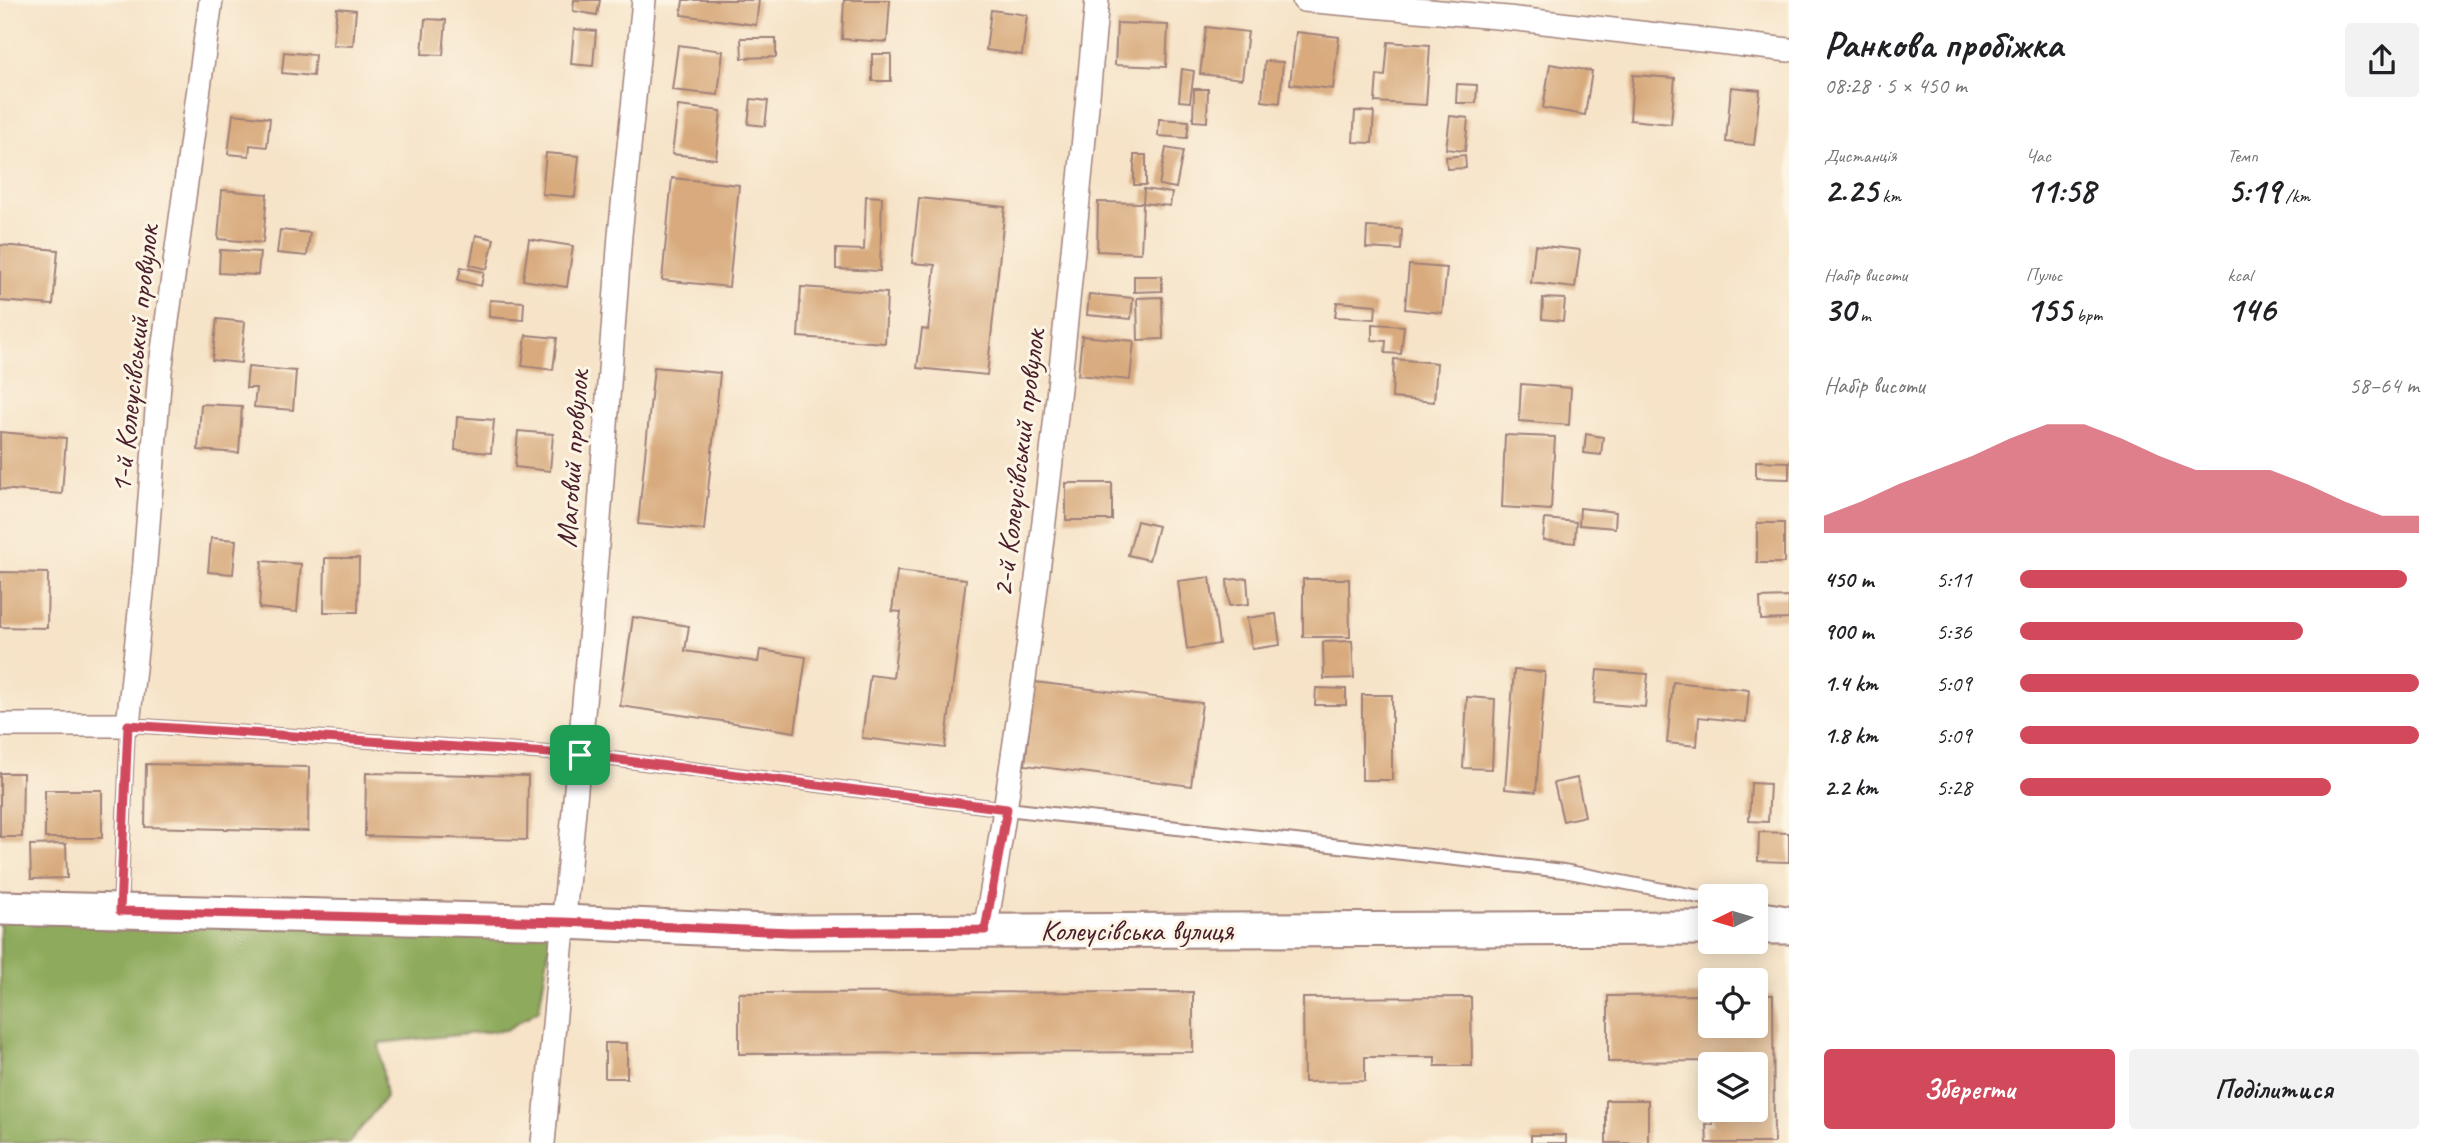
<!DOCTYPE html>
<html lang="uk">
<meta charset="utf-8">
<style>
:root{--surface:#fff;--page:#f2f2f2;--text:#202124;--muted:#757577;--accent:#d1495b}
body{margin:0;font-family:Caveat,sans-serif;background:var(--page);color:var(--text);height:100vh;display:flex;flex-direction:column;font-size:26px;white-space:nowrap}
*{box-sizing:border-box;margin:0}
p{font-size:23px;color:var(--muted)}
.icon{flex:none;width:38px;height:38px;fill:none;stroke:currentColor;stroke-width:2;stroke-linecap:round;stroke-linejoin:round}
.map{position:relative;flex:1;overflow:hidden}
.details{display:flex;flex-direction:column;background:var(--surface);width:665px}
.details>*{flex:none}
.needle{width:46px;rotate:265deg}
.controls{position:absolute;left:1698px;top:884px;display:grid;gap:14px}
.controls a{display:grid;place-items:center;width:70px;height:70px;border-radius:7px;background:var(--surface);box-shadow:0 4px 18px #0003;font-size:35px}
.pin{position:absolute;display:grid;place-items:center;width:60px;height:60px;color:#fff;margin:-30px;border-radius:14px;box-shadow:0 4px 10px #0006}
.round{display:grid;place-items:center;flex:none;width:74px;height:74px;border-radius:7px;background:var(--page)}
.overview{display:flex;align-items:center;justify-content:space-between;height:119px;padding:0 35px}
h1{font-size:38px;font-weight:700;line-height:52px}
.metrics{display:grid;grid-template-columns:repeat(3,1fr);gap:10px;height:119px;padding:7px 35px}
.metrics div{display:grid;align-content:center}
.metrics b{font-size:35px;font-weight:700}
.metrics small{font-size:19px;font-weight:400}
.metrics p{font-size:19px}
.chart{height:196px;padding:14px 35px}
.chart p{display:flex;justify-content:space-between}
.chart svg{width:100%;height:126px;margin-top:7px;fill:var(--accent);opacity:.7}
.button{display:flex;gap:14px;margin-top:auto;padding:14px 35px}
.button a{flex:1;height:80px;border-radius:7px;background:var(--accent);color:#fff;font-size:28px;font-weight:700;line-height:80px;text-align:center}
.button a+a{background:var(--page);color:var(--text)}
ul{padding:0 35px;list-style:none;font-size:23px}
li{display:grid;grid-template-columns:112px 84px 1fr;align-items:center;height:52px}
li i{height:18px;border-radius:9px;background:var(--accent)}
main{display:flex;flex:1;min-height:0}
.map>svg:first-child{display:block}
.forest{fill:#8eaa5c;stroke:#6c6444;stroke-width:2}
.building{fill:#d8aa7d}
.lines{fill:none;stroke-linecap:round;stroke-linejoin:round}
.lane-casing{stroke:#a0817a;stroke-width:16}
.street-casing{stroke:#a0817a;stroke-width:26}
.secondary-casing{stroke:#a0817a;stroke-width:37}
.lane{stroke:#fff;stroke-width:12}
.street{stroke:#fff;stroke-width:23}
.secondary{stroke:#fff;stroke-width:33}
.route-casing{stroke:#fff;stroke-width:14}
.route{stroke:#d1495b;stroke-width:9}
.labels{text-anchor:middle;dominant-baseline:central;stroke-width:6;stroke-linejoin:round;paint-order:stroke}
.street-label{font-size:30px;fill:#4a1f2b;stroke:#fcf5e5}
</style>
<main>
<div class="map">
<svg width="1789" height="1143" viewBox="0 0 1789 1143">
<rect width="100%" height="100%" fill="#fcf5e5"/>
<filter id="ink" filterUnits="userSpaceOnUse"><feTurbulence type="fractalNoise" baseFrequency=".0143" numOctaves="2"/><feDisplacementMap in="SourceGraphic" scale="14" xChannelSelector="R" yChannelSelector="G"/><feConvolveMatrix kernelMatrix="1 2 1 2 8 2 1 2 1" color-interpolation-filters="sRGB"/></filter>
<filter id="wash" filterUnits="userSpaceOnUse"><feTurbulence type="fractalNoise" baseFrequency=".00686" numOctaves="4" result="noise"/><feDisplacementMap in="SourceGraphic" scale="28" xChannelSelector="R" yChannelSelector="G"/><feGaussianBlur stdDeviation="1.57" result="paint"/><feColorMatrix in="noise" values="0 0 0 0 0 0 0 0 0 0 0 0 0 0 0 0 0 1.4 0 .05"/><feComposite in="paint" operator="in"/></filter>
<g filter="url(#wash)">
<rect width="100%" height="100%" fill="#f6e3c8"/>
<path class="forest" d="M0,917L552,931L539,1010L506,1030L379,1043L386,1097L349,1143H0Z"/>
<g id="blocks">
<path class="building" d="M574,0H600L597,15L573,11Z
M683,0H759L756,25L681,15Z
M844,0H890L887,42L842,39Z
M337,8L356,10L353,46L333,45Z
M991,10L1027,15L1022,55L986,50Z
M425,19L446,20L443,55L422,54Z
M1117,23L1168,25L1166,67L1115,65Z
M1206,27L1248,32L1242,79L1200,74Z
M574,29L596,31L593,66L571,64Z
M1296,32L1339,37L1333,89L1290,84Z
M741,38H776V57L742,58Z
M1388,42L1430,45L1426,105L1375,102L1377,75L1385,76Z
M678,45L723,51L718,95L672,90Z
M284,52L315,55L313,76L282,73Z
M872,54H891V81H872Z
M1265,61L1283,62L1280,103L1262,101Z
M1550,64L1592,71L1585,115L1543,108Z
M1182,69L1194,71L1190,102L1179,101Z
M1633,75L1675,78L1671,124L1630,120Z
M1457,84L1477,85L1476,103H1456Z
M1731,87L1760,90L1754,145L1726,142Z
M1194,89H1208L1207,122L1193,121Z
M751,99L768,101L765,126L748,124Z
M678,106L721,111L716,159L672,154Z
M1355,111L1374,112L1372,143L1353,142Z
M233,114L270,118L267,147L250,145L249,156L228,154Z
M1450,116L1468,118L1465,151L1446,149Z
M1159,119L1189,121L1187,138L1158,136Z
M1166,148L1183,151L1176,188L1159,185Z
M546,153L579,156L575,197L542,194Z
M1134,155H1146V185H1134Z
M1465,155L1466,168L1447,169L1446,157Z
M672,178L739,185L729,287L662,280Z
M1144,189L1172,193L1170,206L1143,203Z
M222,190L267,194L263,243L218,239Z
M866,196L882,197L880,271L836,269V249L864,250Z
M919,198L1005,207L987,375L917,368L922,329L928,330L935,265L912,263Z
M1098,202L1143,203L1141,253L1097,251Z
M1367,227L1402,229L1401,250L1366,248Z
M280,230L310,233L307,256L277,253Z
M476,235L494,239L487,269L470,265Z
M529,239L573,246L567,287L523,280Z
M0,245L58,250L53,305L0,301Z
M1535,245L1580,250L1575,288L1531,283Z
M220,250L260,252L258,275L219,273Z
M1409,265L1447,268L1442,313L1405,309Z
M461,267L484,272L481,286L458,280Z
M1134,276H1162V291L1134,292Z
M801,287L887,293L885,343L798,337Z
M1089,294L1133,298L1131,319L1087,315Z
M1162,297L1163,339L1138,340L1137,298Z
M1543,298L1565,299L1563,321L1542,319Z
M490,300L524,302L523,320L489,317Z
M1337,302L1376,305L1375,319L1335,317Z
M217,319L245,322L241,363L212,360Z
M1372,324L1404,326L1401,354L1385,353L1386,341L1372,340Z
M526,335L557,338L553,370L522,366Z
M1082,336L1134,341L1130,380L1078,375Z
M1394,359L1437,363L1434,402L1392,398Z
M248,367L296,371L293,410L254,407L256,388H246Z
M654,367L720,373L704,530L638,524Z
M1521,384L1571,388L1569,425L1519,421Z
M201,404L242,406L239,453L198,450Z
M457,417L494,420L491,453L455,450Z
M518,431L553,434L550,471L515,467Z
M0,432L66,438L62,494L0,489Z
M1586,434L1603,437L1601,455L1584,453Z
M1505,435L1555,437L1551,510L1502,507Z
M1756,461L1789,462V479L1756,478Z
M1066,483H1112V520H1066Z
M1580,508L1616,512L1615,528L1579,525Z
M1545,519L1576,522L1575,543L1543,540Z
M1137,521L1158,526L1149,560L1128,555Z
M1757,523H1784V563H1757Z
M211,538L236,540L233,574L208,572Z
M325,558H359L358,612H324Z
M262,561L301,564L297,612L259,608Z
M897,571L966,579L945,748L862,738L870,675L893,678L901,612L892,611Z
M0,572L48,573L47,628L0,627Z
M1210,577L1219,644L1187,649L1178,581Z
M1247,578L1249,604L1229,606L1227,580Z
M1303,579H1349L1350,637H1303Z
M1789,597V619L1761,620L1760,598Z
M1276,614L1280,645L1252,649L1247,618Z
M633,617L689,626L685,651L758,662L760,650L806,657L795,732L620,706Z
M1352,641L1354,678L1324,679L1323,642Z
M1514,670L1545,672L1536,792L1505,789Z
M1597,670L1648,674L1645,707L1594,703Z
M1035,682L1202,703L1191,786L1025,765Z
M1673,682L1749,690L1746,722L1699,717L1697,746L1667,743Z
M1316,688L1346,689V705H1315Z
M1362,695H1392V780H1362Z
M1467,697L1495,699L1492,769L1463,768Z
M146,764L309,767L308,831L145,827Z
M0,773H23L22,837H0Z
M366,773L528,776L527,840L365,836Z
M1577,778L1585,816L1563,821L1554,783Z
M1751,783L1770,784L1768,822L1749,821Z
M45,790H102V838H45Z
M1759,832L1789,833V862L1758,861Z
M66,844L67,878L31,879L30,845Z
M1193,992V1052L739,1054V993Z
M1710,995V1026H1755V995H1773L1774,1143H1707L1706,1124L1713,1125L1712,1110H1755V1064H1712V1061L1608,1062V996Z
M1471,997L1472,1066H1435V1057H1365V1081L1304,1082L1303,998Z
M605,1043H627V1078H605Z
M1606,1100H1648V1143H1606Z
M1531,1135H1566V1143H1531Z"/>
</g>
</g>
<g filter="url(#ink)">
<use href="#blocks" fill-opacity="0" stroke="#a0817a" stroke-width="2"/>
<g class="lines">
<g class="lane-casing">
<path id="lane" d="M1755,907L1789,913
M120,910L128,725L580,755L1007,809L1564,871L1710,899"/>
</g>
<g class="street-casing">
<path id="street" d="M1304,0L1508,18L1789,50
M0,725H128L144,574L160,372L211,0
M985,931C1039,623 1068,311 1097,0
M543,1143L591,628L620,235L644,0"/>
</g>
<g class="secondary-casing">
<path id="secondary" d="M0,908L564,922L790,932L1710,928
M1755,927H1789"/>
</g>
<use href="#lane" class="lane"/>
<use href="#street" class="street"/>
<use href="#secondary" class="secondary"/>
</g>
</g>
<g class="lines" filter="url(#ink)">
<g class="route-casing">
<path id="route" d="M128,725L580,755L1007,809L985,930L790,932L564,922L120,911Z"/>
</g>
<use href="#route" class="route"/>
</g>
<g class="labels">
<g class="street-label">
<text transform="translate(134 359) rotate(-84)">1-й Колеусівський провулок</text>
<text transform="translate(572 459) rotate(-86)">Маговий провулок</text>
<text transform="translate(1018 463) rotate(-83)">2-й Колеусівський провулок</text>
<text x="1137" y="930">Колеусівська вулиця</text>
</g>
</g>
</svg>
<div class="controls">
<a><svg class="needle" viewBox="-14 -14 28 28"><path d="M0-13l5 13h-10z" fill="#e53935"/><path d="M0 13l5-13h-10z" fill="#757577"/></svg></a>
<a><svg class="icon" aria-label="locate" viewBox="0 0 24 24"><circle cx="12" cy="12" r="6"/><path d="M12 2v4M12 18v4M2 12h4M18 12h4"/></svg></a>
<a><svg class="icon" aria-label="layers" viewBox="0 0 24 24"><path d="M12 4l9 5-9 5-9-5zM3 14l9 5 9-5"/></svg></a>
</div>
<div class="pin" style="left:580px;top:755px;background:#1e9e55"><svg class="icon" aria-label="arrive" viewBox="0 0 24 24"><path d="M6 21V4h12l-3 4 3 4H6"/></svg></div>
</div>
<section class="details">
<div class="overview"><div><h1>Ранкова пробіжка</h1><p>08:28 · 5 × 450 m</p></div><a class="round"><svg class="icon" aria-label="share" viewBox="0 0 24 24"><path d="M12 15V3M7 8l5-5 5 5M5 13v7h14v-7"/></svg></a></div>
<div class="metrics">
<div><p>Дистанція</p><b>2.25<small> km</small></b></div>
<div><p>Час</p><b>11:58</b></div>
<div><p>Темп</p><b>5:19<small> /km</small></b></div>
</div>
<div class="metrics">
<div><p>Набір висоти</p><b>30<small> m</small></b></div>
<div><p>Пульс</p><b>155<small> bpm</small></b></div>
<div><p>kcal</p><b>146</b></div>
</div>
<div class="chart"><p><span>Набір висоти</span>58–64 m</p>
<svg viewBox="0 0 160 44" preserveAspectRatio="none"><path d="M0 44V38L10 33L20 27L30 22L40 17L50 11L60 6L70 6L80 11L90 17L100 22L110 22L120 22L130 27L140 33L150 38L160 38V44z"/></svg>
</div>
<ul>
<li><b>450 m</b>5:11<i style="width:97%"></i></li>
<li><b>900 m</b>5:36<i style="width:71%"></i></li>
<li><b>1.4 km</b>5:09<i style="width:100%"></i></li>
<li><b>1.8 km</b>5:09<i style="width:100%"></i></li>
<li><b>2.2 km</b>5:28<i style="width:78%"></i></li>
</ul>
<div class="button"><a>Зберегти</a><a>Поділитися</a></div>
</section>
</main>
